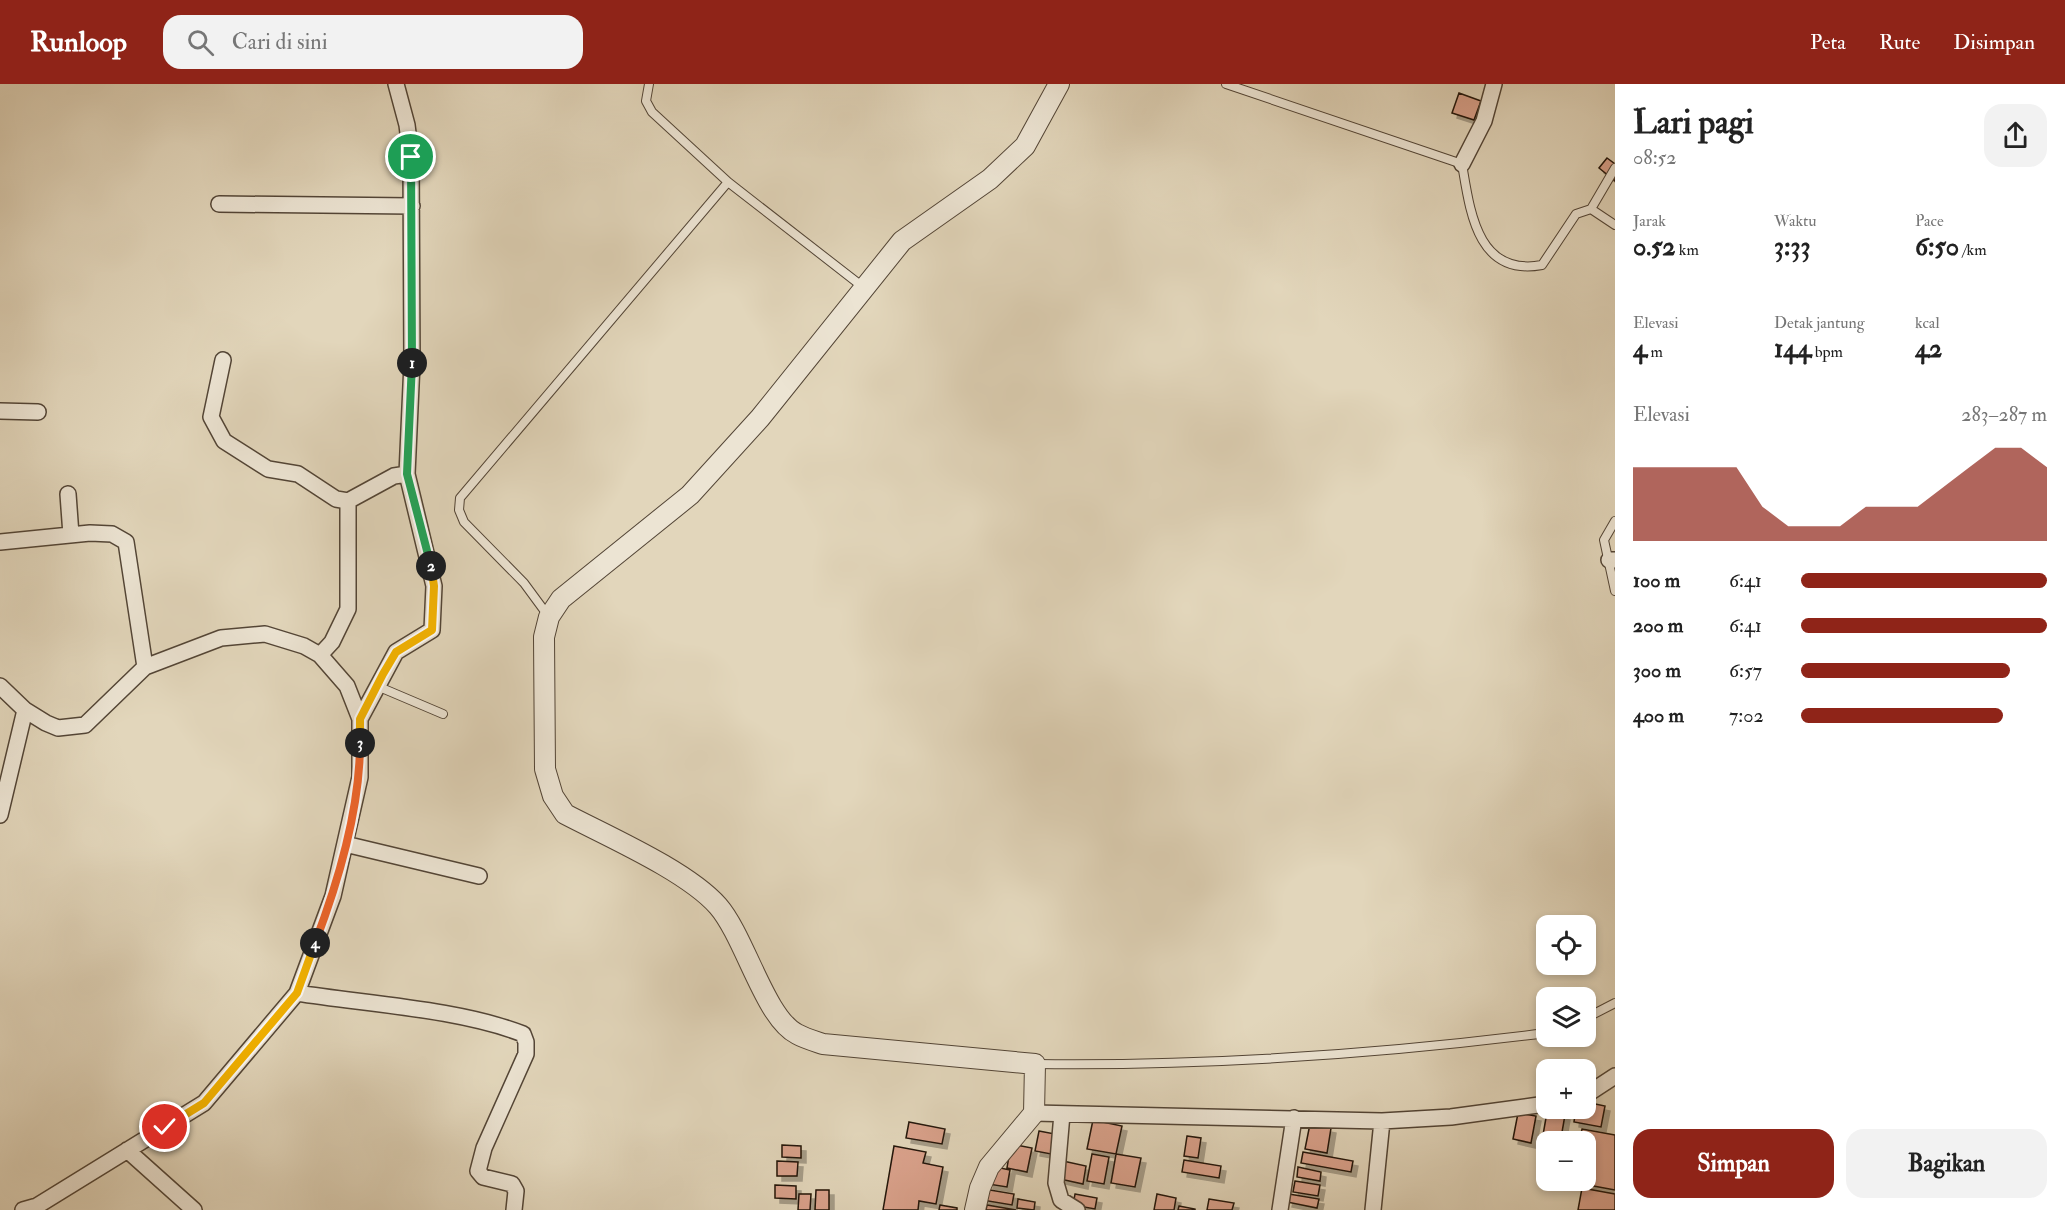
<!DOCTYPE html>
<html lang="id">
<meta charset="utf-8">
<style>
:root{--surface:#fff;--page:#f2f2f2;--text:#222;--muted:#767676;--accent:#8f2418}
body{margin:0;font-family:"IM FELL Double Pica",serif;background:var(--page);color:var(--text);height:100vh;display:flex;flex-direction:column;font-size:22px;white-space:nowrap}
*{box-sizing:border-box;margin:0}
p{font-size:20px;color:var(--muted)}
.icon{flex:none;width:33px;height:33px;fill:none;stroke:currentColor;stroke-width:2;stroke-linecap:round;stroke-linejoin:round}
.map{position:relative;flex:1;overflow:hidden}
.sheet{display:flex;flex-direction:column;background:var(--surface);width:450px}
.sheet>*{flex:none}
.buttons{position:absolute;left:1536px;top:831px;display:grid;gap:12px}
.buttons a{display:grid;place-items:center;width:60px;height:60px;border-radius:12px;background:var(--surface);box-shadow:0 3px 9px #0003;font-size:30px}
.pin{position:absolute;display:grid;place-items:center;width:51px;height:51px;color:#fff;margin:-26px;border:3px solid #fff;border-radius:50%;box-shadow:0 2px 6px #0007}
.km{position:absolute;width:30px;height:30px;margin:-15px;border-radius:50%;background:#222;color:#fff;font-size:16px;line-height:30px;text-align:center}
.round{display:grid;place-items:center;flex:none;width:63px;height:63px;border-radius:18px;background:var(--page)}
.overview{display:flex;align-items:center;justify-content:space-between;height:102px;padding:0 18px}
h1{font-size:33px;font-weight:700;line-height:45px}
.figures{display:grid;grid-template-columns:repeat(3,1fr);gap:9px;height:102px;padding:6px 18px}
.figures div{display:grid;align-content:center}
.figures b{font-size:26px;font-weight:700}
.figures small{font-size:16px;font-weight:400}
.figures p{font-size:16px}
.chart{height:168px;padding:12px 18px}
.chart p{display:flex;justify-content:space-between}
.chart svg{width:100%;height:108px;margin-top:6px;fill:var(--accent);opacity:.7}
.primary-button{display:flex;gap:12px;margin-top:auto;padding:12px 18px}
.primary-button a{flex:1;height:69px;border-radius:18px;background:var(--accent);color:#fff;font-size:24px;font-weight:700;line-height:69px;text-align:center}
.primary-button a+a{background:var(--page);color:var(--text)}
ul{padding:0 18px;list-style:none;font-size:20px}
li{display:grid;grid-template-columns:96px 72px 1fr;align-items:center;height:45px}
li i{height:15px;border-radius:8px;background:var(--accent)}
header{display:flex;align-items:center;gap:36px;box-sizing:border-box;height:84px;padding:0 30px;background:var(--accent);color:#fff}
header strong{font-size:28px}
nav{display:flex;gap:33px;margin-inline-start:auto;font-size:21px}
.search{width:420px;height:54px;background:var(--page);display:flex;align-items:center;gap:15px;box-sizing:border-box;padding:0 21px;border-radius:18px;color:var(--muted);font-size:22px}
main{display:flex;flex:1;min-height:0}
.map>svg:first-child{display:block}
.building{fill:#daa28c;stroke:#231509;stroke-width:1.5;filter:url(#shadow)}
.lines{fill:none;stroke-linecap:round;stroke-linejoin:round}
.service-casing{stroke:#534536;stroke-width:10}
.minor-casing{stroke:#534536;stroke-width:18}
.tertiary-casing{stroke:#534536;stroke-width:22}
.service{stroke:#ece4d3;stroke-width:8}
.minor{stroke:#ece4d3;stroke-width:15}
.tertiary{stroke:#ece4d3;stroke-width:20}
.split-1-casing{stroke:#fff;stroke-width:12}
.split-2-casing{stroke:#fff;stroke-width:12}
.split-3-casing{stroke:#fff;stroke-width:12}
.split-4-casing{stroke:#fff;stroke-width:12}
.split-5-casing{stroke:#fff;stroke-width:12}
.split-1{stroke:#22a559;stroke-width:8}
.split-2{stroke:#22a559;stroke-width:8}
.split-3{stroke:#f5b400;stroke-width:8}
.split-4{stroke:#f0652b;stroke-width:8}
.split-5{stroke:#f5b400;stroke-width:8}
</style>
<header>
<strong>Runloop</strong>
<div class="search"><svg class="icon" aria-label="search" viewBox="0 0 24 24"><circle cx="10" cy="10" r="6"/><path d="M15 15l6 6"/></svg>Cari di sini</div>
<nav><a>Peta</a><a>Rute</a><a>Disimpan</a></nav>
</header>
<main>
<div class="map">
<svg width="1615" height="1126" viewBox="0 0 1615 1126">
<defs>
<filter id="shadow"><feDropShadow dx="5" dy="5" stdDeviation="0" flood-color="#0004"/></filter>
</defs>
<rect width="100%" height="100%" fill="#e2d6bb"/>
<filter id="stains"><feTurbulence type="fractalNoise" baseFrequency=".00333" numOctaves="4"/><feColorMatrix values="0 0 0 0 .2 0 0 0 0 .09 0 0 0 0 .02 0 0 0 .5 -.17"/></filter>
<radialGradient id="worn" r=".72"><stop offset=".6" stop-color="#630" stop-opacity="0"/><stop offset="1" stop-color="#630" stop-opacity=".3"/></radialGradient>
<path class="building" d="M1459,9L1481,17L1474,36L1452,29Z
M1607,74L1615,80V97L1599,84Z
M1586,1018L1605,1022L1601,1043L1574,1038L1576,1024H1586Z
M1547,1028L1565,1031L1561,1054L1543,1051Z
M1518,1029L1536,1032L1531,1059L1513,1055Z
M1093,1036L1122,1042L1116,1070L1087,1065Z
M909,1038L945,1045L942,1060L906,1054Z
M1310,1040L1331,1044L1327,1069L1305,1065Z
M1582,1045L1615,1051V1106L1572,1098L1586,1096V1058H1579Z
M1039,1047L1055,1050L1051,1070L1035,1067Z
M1544,1051L1564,1054L1563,1058H1546V1073L1540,1072Z
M1187,1052L1201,1054L1198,1074L1184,1072Z
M1011,1060L1032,1064L1027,1088L1007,1084Z
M782,1061L801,1062V1074L782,1073Z
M894,1062L926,1068L923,1079L943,1083L936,1120L919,1117L918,1126H883Z
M1303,1068L1353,1077L1351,1088L1301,1079Z
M1092,1070L1109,1073L1104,1100L1087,1097Z
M1116,1070L1141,1074L1135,1103L1111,1099Z
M1184,1076L1221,1082L1219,1094L1182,1088Z
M777,1077L798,1078L797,1092H777Z
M1063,1077L1086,1082L1083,1100L1060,1095Z
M991,1082L1010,1086L1007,1103L988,1100Z
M1298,1083L1321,1088L1320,1097L1297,1093Z
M1295,1097L1320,1101L1318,1112L1293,1108Z
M775,1101L796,1102V1115L775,1114Z
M1582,1104L1615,1110V1126H1578Z
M984,1105L1014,1110L1012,1121L982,1116Z
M816,1106H829V1126H815Z
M799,1110H811L810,1126H798Z
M1075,1110L1097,1114L1095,1125L1073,1121Z
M1157,1110L1176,1114L1174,1126H1154Z
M1289,1110L1319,1115L1317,1124L1287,1118Z
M1018,1115L1035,1118L1034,1126L1017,1124Z
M1209,1115L1234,1119L1232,1126H1207Z
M940,1121L957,1124V1126H939Z
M987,1121L1016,1126H986Z
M1179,1122L1195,1125V1126H1178Z"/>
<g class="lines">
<g class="service-casing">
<path id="service" d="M1226,0L1462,80C1470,127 1477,193 1542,181L1576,130L1591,125L1615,141
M728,98L863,203
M1591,125L1615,84
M1615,437L1604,456L1615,507
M549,533L524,499L464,438L459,426L460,414L728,98L652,28L646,17L649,0
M377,602L443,630
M1586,934L1615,919
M1036,980C1204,982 1380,970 1546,949"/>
</g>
<g class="minor-casing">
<path id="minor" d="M1462,80L1484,37L1494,0
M219,120L412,122
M223,276L211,333L224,357L268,385L298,390L336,415L348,417
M0,327L38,328
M68,410L71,451
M0,458L90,449L112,450L126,458L145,583
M1609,476H1615
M320,571L332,558L348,525V417L394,392L407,390
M0,602L25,626L46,639L58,644L85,641L145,583L221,554L265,550L304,562L320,571L347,602L360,635V693L333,812L297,909L204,1019L37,1122L23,1126
M360,635L396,568L432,546L434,502L407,390L412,279L411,73L407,41L396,0
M0,731L25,626
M345,760L479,792
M297,909C366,920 459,925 523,950L526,958V970L484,1064L478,1087L483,1093L512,1100L516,1107L514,1126
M1586,1011L1615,992
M1034,1029L1382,1037L1451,1033L1546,1020
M1062,1030L1056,1099L1061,1116L1077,1126
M127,1066L194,1126
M1280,1126L1294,1034
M1373,1126L1382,1037"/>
</g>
<g class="tertiary-casing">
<path id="tertiary" d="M975,1126L980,1104L989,1083L1034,1029L1035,980L823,960C814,957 804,954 797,950C765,934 745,853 718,822C687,787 609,753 565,730L553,712L545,685L544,553L549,533L561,515L690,411L760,334L902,157L990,95L1025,62L1059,0"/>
</g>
<use href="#service" class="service"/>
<use href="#minor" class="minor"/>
<use href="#tertiary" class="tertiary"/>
</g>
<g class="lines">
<g class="split-1-casing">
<path id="split-1" d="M411,73L412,279"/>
</g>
<g class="split-2-casing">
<path id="split-2" d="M412,279L407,390L431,482"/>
</g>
<g class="split-3-casing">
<path id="split-3" d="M360,659V635L383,590L396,568L432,546L434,502L431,482"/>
</g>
<g class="split-4-casing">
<path id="split-4" d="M315,859C339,796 360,726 360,659"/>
</g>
<g class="split-5-casing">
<path id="split-5" d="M165,1043L204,1019L297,909L315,859"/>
</g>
<use href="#split-1" class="split-1"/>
<use href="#split-2" class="split-2"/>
<use href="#split-3" class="split-3"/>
<use href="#split-4" class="split-4"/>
<use href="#split-5" class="split-5"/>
</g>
<rect width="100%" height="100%" filter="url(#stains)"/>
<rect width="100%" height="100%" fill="url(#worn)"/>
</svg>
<div class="buttons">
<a><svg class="icon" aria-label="locate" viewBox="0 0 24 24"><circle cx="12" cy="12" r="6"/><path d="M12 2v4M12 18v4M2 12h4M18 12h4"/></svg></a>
<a><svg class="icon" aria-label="layers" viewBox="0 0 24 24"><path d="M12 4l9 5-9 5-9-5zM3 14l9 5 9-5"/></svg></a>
<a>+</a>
<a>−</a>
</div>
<div class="pin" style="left:411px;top:73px;background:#1e9e55"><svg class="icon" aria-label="arrive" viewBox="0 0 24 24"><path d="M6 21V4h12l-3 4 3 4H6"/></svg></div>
<div class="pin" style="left:165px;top:1043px;background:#d93025"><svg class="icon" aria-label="check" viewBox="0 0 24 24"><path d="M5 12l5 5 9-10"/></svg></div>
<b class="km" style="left:412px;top:279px">1</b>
<b class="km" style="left:431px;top:482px">2</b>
<b class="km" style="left:360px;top:659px">3</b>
<b class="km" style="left:315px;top:859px">4</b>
</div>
<section class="sheet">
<div class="overview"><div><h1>Lari pagi</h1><p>08:52</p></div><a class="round"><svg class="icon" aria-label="share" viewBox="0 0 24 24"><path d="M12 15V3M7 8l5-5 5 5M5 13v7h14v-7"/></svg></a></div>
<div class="figures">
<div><p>Jarak</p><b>0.52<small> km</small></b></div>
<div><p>Waktu</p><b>3:33</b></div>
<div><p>Pace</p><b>6:50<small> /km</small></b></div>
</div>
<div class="figures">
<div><p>Elevasi</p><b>4<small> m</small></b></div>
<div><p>Detak jantung</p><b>144<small> bpm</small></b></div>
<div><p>kcal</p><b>42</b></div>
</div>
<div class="chart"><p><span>Elevasi</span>283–287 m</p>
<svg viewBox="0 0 160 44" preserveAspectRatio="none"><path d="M0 44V14L10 14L20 14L30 14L40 14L50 30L60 38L70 38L80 38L90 30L100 30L110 30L120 22L130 14L140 6L150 6L160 14V44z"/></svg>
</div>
<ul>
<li><b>100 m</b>6:41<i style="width:100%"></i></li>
<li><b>200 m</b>6:41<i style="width:100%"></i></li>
<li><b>300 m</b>6:57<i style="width:85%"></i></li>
<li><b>400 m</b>7:02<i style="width:82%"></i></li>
</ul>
<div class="primary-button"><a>Simpan</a><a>Bagikan</a></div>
</section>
</main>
